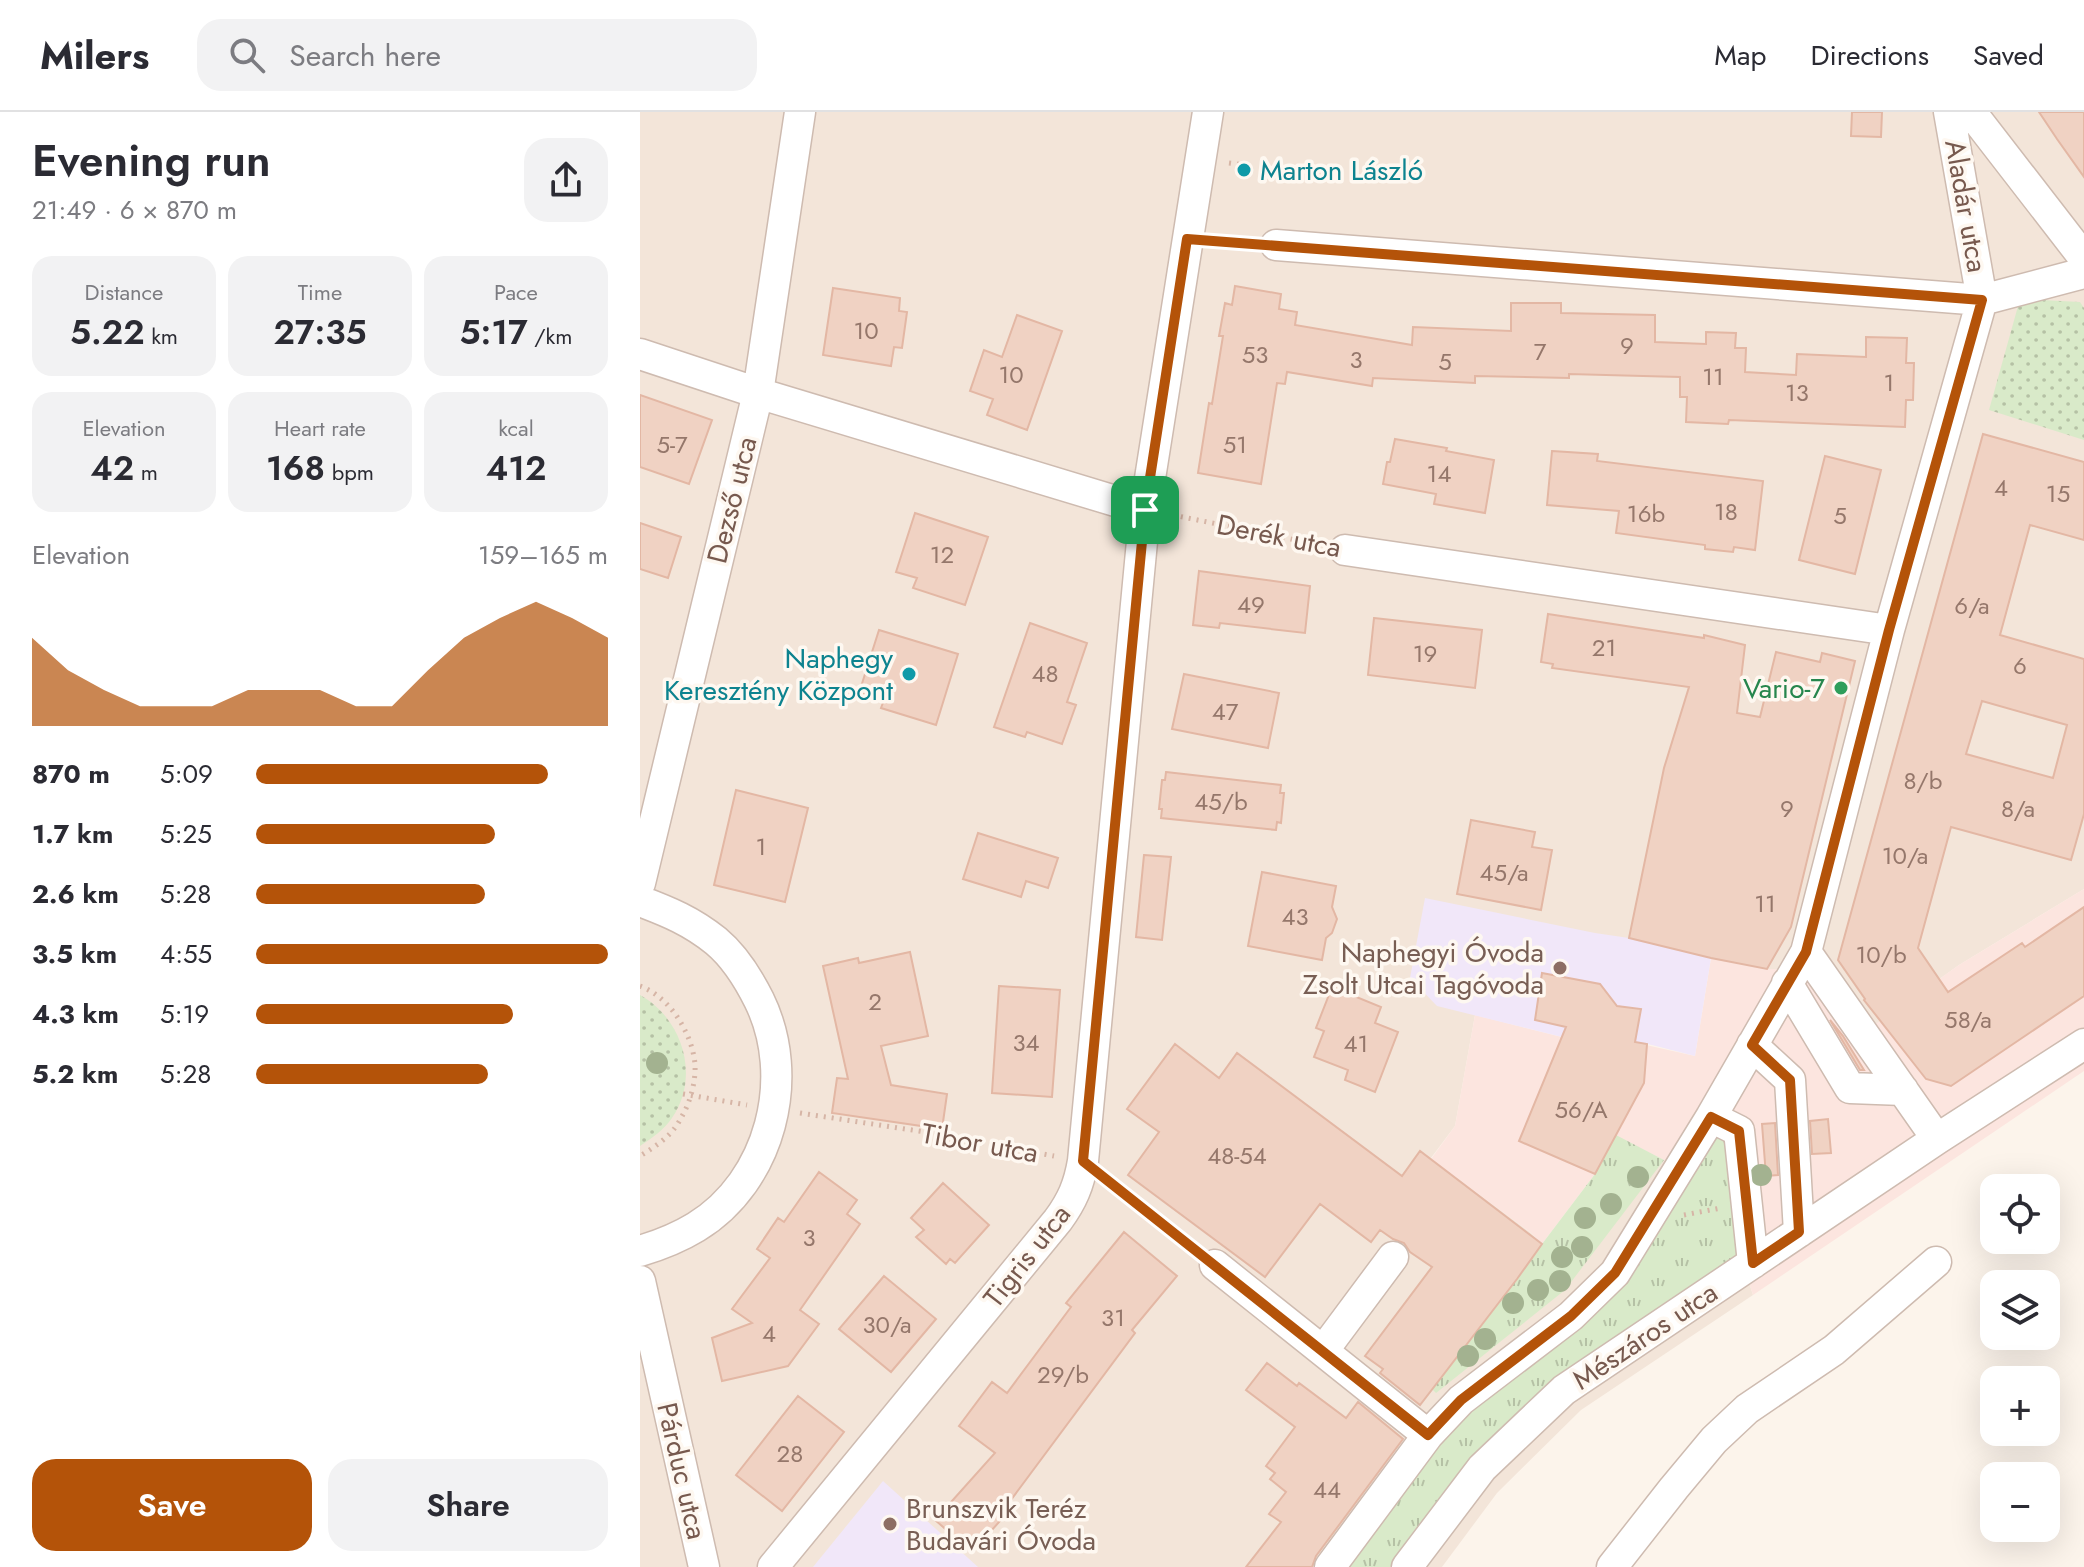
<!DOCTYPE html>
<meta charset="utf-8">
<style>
:root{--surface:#fff;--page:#f2f2f3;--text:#2b2b33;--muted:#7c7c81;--line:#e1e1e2;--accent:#b45309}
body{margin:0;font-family:Jost,sans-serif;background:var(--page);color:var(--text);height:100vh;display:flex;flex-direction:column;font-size:30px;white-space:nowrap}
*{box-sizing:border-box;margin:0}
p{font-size:26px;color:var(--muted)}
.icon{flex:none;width:44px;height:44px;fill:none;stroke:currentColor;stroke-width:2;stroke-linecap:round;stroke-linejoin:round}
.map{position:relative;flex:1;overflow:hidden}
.sheet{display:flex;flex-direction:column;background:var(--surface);width:640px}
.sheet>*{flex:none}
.controls{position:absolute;left:1340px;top:1062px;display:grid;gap:16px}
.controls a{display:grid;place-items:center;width:80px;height:80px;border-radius:16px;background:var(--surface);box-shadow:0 8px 32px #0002;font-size:40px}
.pin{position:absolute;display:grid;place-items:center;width:68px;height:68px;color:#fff;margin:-34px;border-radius:16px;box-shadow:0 4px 12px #0006}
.round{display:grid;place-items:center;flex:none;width:84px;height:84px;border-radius:24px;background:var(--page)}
.head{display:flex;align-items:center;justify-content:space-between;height:136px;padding:0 32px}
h1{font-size:44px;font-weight:600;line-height:60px}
.figures{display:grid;grid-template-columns:repeat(3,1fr);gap:12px;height:136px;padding:8px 32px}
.figures div{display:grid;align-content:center;border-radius:20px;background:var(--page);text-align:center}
.figures b{font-size:34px;font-weight:600}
.figures small{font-size:22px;font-weight:400}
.figures p{font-size:22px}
.chart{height:224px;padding:16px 32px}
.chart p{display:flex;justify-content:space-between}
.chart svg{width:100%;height:144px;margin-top:8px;fill:var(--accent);opacity:.7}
.button{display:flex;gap:16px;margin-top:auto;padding:16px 32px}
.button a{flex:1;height:92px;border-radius:24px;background:var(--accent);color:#fff;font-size:32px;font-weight:600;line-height:92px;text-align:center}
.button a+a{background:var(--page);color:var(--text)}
ul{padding:0 32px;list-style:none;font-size:26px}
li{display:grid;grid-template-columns:128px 96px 1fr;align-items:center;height:60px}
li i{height:20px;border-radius:10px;background:var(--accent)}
header{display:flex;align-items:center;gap:48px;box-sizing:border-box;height:112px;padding:0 40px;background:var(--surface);border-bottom:2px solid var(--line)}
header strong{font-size:38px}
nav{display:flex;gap:44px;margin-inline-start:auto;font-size:28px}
.search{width:560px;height:72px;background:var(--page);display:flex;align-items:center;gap:20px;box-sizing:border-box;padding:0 28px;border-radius:24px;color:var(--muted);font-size:30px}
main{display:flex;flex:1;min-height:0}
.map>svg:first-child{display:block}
.residential{fill:#f3e5d9}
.commercial{fill:#fce5df}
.education{fill:#f1e7f9}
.grass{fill:url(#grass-tufts)}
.park{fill:url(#park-dots)}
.building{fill:#f0d2c3;stroke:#e3b7a4;stroke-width:2;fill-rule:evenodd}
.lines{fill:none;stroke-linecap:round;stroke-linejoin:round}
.minor-casing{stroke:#cebbb0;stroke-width:33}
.path{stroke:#d6b5a6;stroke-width:5;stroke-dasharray:2 6;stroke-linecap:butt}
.minor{stroke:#fff;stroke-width:30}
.tree{fill:#a3b290}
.route-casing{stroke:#fff;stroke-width:16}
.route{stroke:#b45309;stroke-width:10}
.culture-dot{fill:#0f9aa8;stroke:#fef8f1;stroke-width:3}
.leisure-dot{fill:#2e9e5b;stroke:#fef8f1;stroke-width:3}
.education-dot{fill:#8d6e63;stroke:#fef8f1;stroke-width:3}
.labels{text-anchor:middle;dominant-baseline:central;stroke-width:7;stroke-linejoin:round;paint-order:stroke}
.number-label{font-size:24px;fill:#95776b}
.culture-label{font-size:28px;fill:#0d838f;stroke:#fef8f1;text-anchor:start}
.street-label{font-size:28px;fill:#77594e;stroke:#fef8f1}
.leisure-label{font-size:28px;fill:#27864d;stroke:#fef8f1;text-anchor:end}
.education-label{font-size:28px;fill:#785e54;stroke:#fef8f1;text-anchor:end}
</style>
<header>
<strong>Milers</strong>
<div class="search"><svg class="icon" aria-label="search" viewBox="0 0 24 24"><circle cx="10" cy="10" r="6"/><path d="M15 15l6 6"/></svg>Search here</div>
<nav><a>Map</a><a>Directions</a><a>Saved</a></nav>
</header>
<main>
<section class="sheet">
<div class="head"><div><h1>Evening run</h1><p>21:49 · 6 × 870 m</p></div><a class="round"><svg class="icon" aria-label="share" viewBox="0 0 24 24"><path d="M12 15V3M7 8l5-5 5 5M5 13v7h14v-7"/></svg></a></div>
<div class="figures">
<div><p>Distance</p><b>5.22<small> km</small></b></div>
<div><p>Time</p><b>27:35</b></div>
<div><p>Pace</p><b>5:17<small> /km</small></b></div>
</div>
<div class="figures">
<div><p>Elevation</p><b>42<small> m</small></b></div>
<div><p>Heart rate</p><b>168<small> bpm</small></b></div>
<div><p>kcal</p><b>412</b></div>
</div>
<div class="chart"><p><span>Elevation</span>159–165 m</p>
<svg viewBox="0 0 160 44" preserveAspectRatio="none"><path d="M0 44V17L10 27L20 33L30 38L40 38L50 38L60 33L70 33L80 33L90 38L100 38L110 27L120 17L130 11L140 6L150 11L160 17V44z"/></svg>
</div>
<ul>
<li><b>870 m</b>5:09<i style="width:83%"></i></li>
<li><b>1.7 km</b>5:25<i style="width:68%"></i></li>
<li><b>2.6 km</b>5:28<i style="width:65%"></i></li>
<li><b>3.5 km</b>4:55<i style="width:100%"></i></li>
<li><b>4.3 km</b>5:19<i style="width:73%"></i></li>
<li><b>5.2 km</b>5:28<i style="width:66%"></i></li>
</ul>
<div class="button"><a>Save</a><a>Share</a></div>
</section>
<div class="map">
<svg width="1444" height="1455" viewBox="0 0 1444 1455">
<defs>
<pattern id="grass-tufts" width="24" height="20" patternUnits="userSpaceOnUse" patternTransform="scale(2)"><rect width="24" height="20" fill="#d9eac9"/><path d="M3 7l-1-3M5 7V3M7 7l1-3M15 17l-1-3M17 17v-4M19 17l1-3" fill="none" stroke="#b5c1a5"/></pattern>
<pattern id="park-dots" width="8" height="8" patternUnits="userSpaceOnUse" patternTransform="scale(2)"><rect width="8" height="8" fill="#d9eac9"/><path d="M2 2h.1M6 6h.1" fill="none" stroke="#b5c1a5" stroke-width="1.8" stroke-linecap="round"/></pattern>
</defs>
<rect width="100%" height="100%" fill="#fcf4eb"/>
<path class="residential" d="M0,0H1444V777L1319,853L1220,924L1173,858L1127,857L1071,846L835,903L815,1014L791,1046L891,1121L902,1132L1024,1048L1048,1064L1101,1146L1113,1183L941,1298L857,1381L802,1455H0Z"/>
<path class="commercial" d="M1444,777V959L1113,1183L1101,1146L1048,1064L1024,1048L976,1024L955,1062L902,1132L891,1121L791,1047L815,1014L835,903L922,925L926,915L1055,944L1071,846L1127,857L1173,858L1220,923L1319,853Z"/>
<path class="education" d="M785,786L955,821L989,826L1071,846L1055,944L1012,933L927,915L922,925L797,894L770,866Z
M243,1369L338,1455H173Z"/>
<path class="grass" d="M1075,1019L1089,1025L1101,1146L796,1395L750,1455H703L799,1328L977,1175Z
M976,1023L1024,1048L925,1178L796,1281L792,1277L955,1062Z"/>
<path class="park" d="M1380,187L1440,190L1444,196V328L1349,298Z
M0,883C42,906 61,964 32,1006C24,1018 12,1026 0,1034Z"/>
<path class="building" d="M1212,0H1242L1241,25L1211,24Z
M1399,0H1444V65L1417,27Z
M595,174L641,182L639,197L657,200L655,213L772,233L773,215L871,219V191H921V201L1015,203V230L1066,232V220L1096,221L1095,236H1106L1105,260L1156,263L1157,242L1226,245V225L1267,226L1266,251H1274L1273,288H1266L1265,315L1089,308L1088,312L1046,310L1047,285H1040V265L929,262V266L835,264V271L733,266L732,274L647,260L645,272L637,271L621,372L558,361L569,291L572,292L583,224H579L585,191L592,193Z
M193,176L260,186L259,199L267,200L262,236L254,235L251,254L183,243Z
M377,203L422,219L387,318L347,303L353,287L330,279L344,238L362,245Z
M0,283L72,308L49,372L0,355Z
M1343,322L1444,350V428L1390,413L1360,523L1444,547V702L1431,748L1311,715L1278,836L1308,880L1382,831L1385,835L1444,795V884L1311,974L1286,967L1224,888L1225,887L1198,848ZM1342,589L1427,613L1413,666L1326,642Z
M755,327L807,336L806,339L854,348L845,401L794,392L796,382L743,372L747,350H750Z
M912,339L958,342L957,349L1123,369L1115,438L1094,435L1093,440L1065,437V433L976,421L979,399L907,393Z
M1185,344L1241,358L1215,462L1159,448Z
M275,401L348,425L325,493L273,476L277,466L256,460Z
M0,411L41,425L28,466L0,457Z
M559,459L670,474L665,521L580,511L579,516L553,513Z
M908,502L1064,526V523L1105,533L1097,601L1120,605L1136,540L1180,550L1182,541L1215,549L1151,815L1127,857L1071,846L989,826L1024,656L1049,575L912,556L913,552L901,550Z
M734,506L842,518L835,576L728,563Z
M390,511L447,531L427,590L436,593L422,632L387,620L385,625L354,615Z
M239,518L318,542L296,613L241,596L244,588L219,581Z
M544,562L639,581L628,636L532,617Z
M526,660L641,673L640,681H644L641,711L637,710L636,718L521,706L522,697H519L522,668H525Z
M96,678L168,696L145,790L74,773Z
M831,708L895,720L892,735L912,738L901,798L817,782Z
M338,721L418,746L408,776L386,769L381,785L323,767Z
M504,743L531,745L522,828L496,825Z
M622,760L696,774L692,795L697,807L692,821L686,826L682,848L608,834Z
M270,840L288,924L241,934L251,973L307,982L302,1017L192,1001L197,966L208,967L183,854L218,846L219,851Z
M902,861L960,872L977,894L1001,897L995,930L1007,932L1004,971L955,1062L879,1029L926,915L895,908Z
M359,874L420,878L412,985L352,981Z
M692,875L741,895L735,911L758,920L735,980L705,968L708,958L674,945L684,919L676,916Z
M1190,908L1203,924L1224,958H1220Z
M535,932L579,966L597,941L762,1064L780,1039L902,1132L877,1167L780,1293L740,1261L743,1257L725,1244L792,1155L770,1140L764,1131L753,1127L740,1118L731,1130L680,1092L625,1165L488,1063L519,1020L487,997Z
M1188,1007L1191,1041L1172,1042L1170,1009Z
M1135,1011L1138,1063L1126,1064L1122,1012Z
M179,1060L217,1088L207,1102L220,1112L160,1198L179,1212L148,1254L82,1269L72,1226L112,1211L92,1197L130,1146L117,1137L138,1106L144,1110Z
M303,1071L349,1113L315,1151L310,1147L306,1152L276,1125L284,1118L271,1106Z
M484,1120L537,1164L492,1218L495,1221L365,1396L369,1399L332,1440L295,1408L355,1341L319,1314L352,1270L367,1281L431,1195L426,1191Z
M244,1164L296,1207L251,1260L199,1217Z
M627,1251L657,1274L659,1271L706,1306L718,1290L763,1327L676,1444L672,1455H606L641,1410L629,1402L646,1380L630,1367L635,1361L626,1354L655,1315L606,1278Z
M158,1284L204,1320L142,1399L96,1363Z"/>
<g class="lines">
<g class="minor-casing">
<path id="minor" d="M1331,0L1444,146
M636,133L1342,188L1444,161
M0,242L118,281L505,398
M705,438L1249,518
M0,771L118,281L160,0
M0,789C29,800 51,809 76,829C94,844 108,866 119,888C157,965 131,1069 56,1115C38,1126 20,1133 0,1139
M1166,840L1297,1027
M1147,871L1210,976L1263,978
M1112,933L1150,968L1159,1120
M1071,1005L1099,1019L1113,1151
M575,1153L788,1323
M0,1169L64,1455
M683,1239L753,1145
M133,1455L418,1108C432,1089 439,1073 443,1049L505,398L568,0
M690,1455L788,1323L821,1288L931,1204L975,1161L1071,1005L1166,840L1249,518L1342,188L1309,0
M767,1455L842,1356L924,1278L1297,1027L1444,932
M972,1455L1034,1376L1074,1328L1107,1297L1194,1238L1296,1150"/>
</g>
<path class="path" d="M589,51L604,53
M573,129L607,131
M533,403L680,433
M0,874C30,885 52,921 55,952C56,970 50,991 41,1006C32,1024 16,1034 0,1044
M43,982L107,993
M160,1001L285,1020L414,1044
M469,1070L555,1138
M1044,1103L1081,1096"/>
<use href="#minor" class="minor"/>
</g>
<g class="tree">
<circle cx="17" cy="951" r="11"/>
<circle cx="1121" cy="1063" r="11"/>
<circle cx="998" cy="1065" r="11"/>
<circle cx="971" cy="1092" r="11"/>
<circle cx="945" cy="1106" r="11"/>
<circle cx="942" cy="1135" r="11"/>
<circle cx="922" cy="1145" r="11"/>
<circle cx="920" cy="1169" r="11"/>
<circle cx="898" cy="1178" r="11"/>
<circle cx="873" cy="1191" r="11"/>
<circle cx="845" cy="1227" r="11"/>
<circle cx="828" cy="1244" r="11"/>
</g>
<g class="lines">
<g class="route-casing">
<path id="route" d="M547,127L1342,188L1249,518L1166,840L1112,933L1150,968L1159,1120L1113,1151L1099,1019L1071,1005L975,1161L931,1204L821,1288L788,1323L443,1049L505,398Z"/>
</g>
<use href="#route" class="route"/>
</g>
<g class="culture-dot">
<circle cx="604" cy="58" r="8"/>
<circle cx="269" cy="562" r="8"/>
</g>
<circle class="leisure-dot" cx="1201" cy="576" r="8"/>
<g class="education-dot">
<circle cx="920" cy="856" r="8"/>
<circle cx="250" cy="1412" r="8"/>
</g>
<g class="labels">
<g class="number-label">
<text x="226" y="218">10</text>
<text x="987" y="233">9</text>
<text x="900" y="239">7</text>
<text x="615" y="242">53</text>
<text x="716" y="247">3</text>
<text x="805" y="249">5</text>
<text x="371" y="262">10</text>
<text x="1073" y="264">11</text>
<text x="1249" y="270">1</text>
<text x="1157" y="280">13</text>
<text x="32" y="332">5-7</text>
<text x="595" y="332">51</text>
<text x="799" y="361">14</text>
<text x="1361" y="375">4</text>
<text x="1418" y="381">15</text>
<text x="1086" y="399">18</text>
<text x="1006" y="401">16b</text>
<text x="1200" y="403">5</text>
<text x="302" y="442">12</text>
<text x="611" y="492">49</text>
<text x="1332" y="493">6/a</text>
<text x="964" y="535">21</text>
<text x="785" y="541">19</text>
<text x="1380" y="553">6</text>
<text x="405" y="561">48</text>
<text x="585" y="599">47</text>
<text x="1283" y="668">8/b</text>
<text x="581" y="689">45/b</text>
<text x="1147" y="696">9</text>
<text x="1378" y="696">8/a</text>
<text x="121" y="734">1</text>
<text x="1265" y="743">10/a</text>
<text x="864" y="760">45/a</text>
<text x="1125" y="791">11</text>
<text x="655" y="804">43</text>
<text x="1241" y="842">10/b</text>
<text x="235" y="889">2</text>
<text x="1328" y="907">58/a</text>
<text x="386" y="930">34</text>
<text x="716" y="931">41</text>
<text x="941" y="997">56/A</text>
<text x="597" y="1043">48-54</text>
<text x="169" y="1125">3</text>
<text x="473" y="1205">31</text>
<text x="247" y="1212">30/a</text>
<text x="129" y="1221">4</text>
<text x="423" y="1262">29/b</text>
<text x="150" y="1341">28</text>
<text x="687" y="1377">44</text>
</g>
<g class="culture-label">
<text x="620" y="58">Marton László</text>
<text x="253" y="546" text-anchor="end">Naphegy<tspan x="253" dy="32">Keresztény Központ</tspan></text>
</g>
<g class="street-label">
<text transform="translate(1326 94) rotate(80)">Aladár utca</text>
<text transform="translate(92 388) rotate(-76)">Dezső utca</text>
<text transform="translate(639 424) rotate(11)">Derék utca</text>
<text transform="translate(340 1031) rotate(10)">Tibor utca</text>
<text transform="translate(387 1144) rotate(-52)">Tigris utca</text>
<text transform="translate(1005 1224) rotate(-34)">Mészáros utca</text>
<text transform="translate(42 1359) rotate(77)">Párduc utca</text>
</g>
<g class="leisure-label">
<text x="1185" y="576">Vario-7</text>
</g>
<g class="education-label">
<text x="904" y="840">Naphegyi Óvoda<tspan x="904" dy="32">Zsolt Utcai Tagóvoda</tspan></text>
<text x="266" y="1396" text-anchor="start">Brunszvik Teréz<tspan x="266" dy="32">Budavári Óvoda</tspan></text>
</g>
</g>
</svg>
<div class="controls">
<a><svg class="icon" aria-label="locate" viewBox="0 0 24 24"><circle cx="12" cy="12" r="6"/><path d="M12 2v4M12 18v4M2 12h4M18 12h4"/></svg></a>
<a><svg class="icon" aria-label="layers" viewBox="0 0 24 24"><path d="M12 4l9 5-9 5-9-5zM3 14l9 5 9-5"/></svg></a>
<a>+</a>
<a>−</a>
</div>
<div class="pin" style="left:505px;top:398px;background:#1e9e55"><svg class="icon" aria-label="arrive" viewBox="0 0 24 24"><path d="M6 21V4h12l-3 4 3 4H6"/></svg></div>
</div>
</main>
